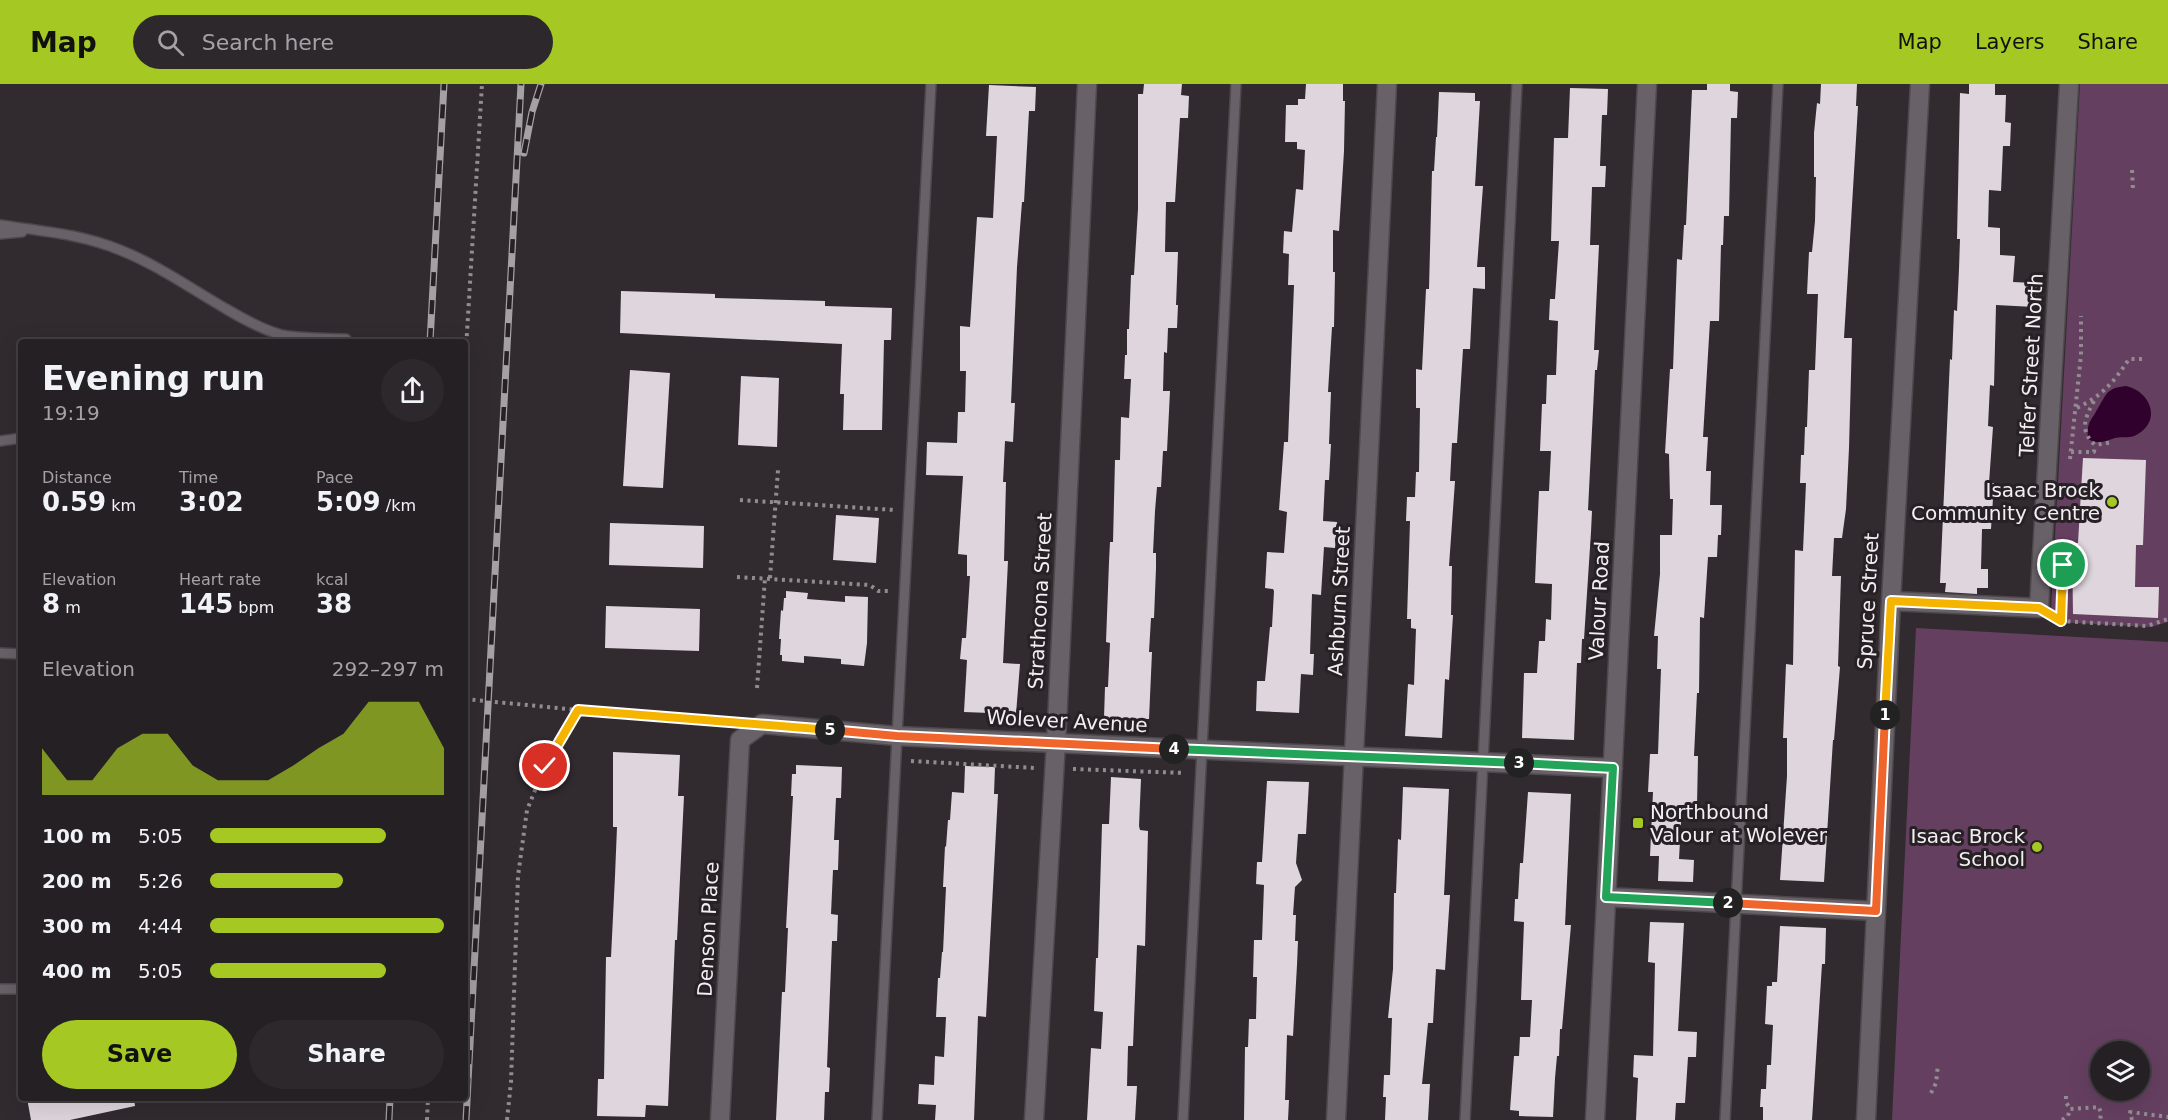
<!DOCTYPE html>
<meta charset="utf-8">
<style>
:root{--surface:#252024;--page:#2d282c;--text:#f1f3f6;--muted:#a3a3a6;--line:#423e41;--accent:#a5c823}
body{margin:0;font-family:"DejaVu Sans",sans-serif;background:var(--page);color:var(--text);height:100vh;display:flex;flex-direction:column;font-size:22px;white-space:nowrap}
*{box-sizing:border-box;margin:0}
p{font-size:20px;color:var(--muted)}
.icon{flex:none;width:33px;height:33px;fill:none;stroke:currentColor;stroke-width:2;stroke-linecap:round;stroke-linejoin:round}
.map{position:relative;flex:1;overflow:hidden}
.side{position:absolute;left:18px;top:255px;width:450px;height:762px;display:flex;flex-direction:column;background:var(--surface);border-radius:6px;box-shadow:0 6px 24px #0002,0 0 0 2px var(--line)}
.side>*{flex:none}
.fabs{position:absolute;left:2090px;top:957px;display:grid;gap:12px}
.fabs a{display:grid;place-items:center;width:60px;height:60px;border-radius:50%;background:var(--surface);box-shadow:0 6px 24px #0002,0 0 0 2px var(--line);font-size:30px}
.pin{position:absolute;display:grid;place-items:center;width:51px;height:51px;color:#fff;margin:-26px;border:3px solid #fff;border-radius:50%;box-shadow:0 2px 6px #0007}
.km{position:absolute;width:30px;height:30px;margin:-15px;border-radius:50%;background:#222;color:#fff;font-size:16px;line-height:30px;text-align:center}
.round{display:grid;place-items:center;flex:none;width:63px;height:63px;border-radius:32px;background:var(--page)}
.overview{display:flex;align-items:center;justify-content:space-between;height:102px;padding:0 24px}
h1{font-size:33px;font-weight:600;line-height:45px}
.stats{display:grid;grid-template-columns:repeat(3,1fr);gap:9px;height:102px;padding:6px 24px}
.stats div{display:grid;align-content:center}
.stats b{font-size:26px;font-weight:600}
.stats small{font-size:16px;font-weight:400}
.stats p{font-size:16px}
.chart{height:168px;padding:12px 24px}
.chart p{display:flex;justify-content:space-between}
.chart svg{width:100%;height:108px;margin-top:6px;fill:var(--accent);opacity:.7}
.cta{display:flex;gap:12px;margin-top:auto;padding:12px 24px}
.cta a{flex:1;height:69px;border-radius:36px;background:var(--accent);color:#111;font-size:24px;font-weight:600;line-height:69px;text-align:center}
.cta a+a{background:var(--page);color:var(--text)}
ul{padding:0 24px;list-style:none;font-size:20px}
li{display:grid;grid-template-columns:96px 72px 1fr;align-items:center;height:45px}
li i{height:15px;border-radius:8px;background:var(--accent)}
header{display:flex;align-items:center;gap:36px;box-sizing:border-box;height:84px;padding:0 30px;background:var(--accent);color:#111}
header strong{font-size:28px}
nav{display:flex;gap:33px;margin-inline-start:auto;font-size:21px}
.search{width:420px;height:54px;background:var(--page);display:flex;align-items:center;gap:15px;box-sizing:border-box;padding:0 21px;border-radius:33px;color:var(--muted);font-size:22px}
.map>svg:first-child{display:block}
.green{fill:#653f60;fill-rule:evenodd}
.water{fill:#30012c}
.building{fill:#dfd6dd}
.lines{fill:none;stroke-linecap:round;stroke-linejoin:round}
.lane-casing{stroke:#4d484c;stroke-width:12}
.street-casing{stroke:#4d484c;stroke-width:21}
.path{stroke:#918c90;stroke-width:4;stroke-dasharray:3 4.5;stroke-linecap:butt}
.lane{stroke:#686167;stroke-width:9}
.street{stroke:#686167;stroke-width:18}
.rail-casing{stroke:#a5a0a4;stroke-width:7}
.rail{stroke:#272126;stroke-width:4.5;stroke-dasharray:14;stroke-linecap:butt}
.split-1-casing{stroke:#fff;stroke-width:12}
.split-2-casing{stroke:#fff;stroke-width:12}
.split-3-casing{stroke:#fff;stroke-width:12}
.split-4-casing{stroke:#fff;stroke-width:12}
.split-5-casing{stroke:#fff;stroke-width:12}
.split-6-casing{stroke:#fff;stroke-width:12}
.split-1{stroke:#f5b400;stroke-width:8}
.split-2{stroke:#f0652b;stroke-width:8}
.split-3{stroke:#22a559;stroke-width:8}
.split-4{stroke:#22a559;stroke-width:8}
.split-5{stroke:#f0652b;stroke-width:8}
.split-6{stroke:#f5b400;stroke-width:8}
.poi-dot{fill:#a5c823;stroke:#272126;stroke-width:2}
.labels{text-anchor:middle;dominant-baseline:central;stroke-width:6;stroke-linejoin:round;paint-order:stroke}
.street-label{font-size:20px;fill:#f2eef1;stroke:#272126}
.poi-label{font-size:20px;fill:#f2eef1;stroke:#272126;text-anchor:end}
</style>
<header>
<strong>Map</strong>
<div class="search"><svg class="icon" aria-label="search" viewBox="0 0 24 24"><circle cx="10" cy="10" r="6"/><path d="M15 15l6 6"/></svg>Search here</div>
<nav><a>Map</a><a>Layers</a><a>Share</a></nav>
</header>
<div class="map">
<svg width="2168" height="1036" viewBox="0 0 2168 1036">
<rect width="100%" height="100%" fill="#312b30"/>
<path class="green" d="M2080,0H2168V538L2151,543L2058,538L2051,525Z
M1916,544L2168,558V1036H1892ZM2100,968H2139V1006H2100Z"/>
<path class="water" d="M2126,302C2150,307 2162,336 2138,350C2131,355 2123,352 2115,354C2105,357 2099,361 2088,355C2087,337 2090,339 2098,324C2107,310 2106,304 2126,302Z"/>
<path class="building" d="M1144,0H1182L1181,11L1189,12L1188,34H1180L1175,118H1166L1165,168H1178L1176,221H1178L1177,244H1168L1167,269L1164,268L1163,307H1170L1167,367H1163L1161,403H1157L1155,427L1153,469H1156V484L1154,534H1151L1149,568H1152L1149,635L1104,634L1105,603H1108L1110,559L1106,558L1109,478L1110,458H1113L1115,376H1120L1121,333L1129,334L1131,295H1124L1125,271H1127V245H1129L1131,191H1134L1138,125V10H1143Z
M1306,0H1343V17H1345L1344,67L1339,147L1333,146V188H1335L1334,243H1332L1328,308H1331L1329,360H1331L1329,396H1325L1323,437L1337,438L1335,464L1324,463L1321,511L1312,510L1310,570H1314L1313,591L1301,590L1299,629L1256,627L1257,597H1265L1270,543H1272L1274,507L1273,505L1265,504L1267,468L1284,469L1287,428L1279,426L1284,358H1288L1294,201H1288L1289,170L1283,169L1284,147L1292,148L1296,105L1303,106L1305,66L1297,65V58H1285L1286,21H1298V15H1305Z
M1707,0H1730V7L1738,8L1737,34H1731L1729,132H1724L1723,161H1721L1719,237H1710L1703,353H1708L1706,387H1711L1710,421H1722L1721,451H1718L1717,473H1708L1704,534L1700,533L1699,609H1697L1694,672H1698L1697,722L1682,721L1679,775L1694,776L1693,798L1658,797L1659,772H1650L1653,708H1648L1650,670H1658L1661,585H1657L1658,552H1654L1660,490V451H1672L1673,415H1670L1669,370L1665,369L1670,285H1673L1677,175L1682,176L1684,141H1686L1692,6H1707Z
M1821,0H1857L1856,22H1858L1844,254H1852L1849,364L1846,425L1842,454H1834L1832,492H1841L1838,582L1840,583L1834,656H1833L1824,798L1780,796L1787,692V654H1783L1786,580L1793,581L1795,466L1803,467L1806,399H1800L1801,371H1804L1805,343H1807L1809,286H1815L1818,210H1807L1809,168H1812L1815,137L1816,93H1814V49L1817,19L1820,20Z
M1969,0H1995V11H2006L2005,38L2011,39L2010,62H2003L2001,107L1989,106L1988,143L2000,144V171L2015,172L2013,198L2037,199L2035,223L1996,221L1994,302L1990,301L1988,342L1993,343L1989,399H1994L1991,445H1982L1981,485H1988V504H1977V510L1945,508L1946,499H1940L1950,275L1952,276L1954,226L1957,227L1959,185L1960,155H1957L1960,9L1969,10Z
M989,1L1036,3L1035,27H1029L1024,118H1022L1017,183L1011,319H1015L1013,358L1005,357L1003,398H1006L1004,477H1008L1003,579L1020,580L1016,630L964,628L967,576L960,575L962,554H966L970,492H967V471L958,470L963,392L926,391L927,358L957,359L958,328H965L966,287H960V242L970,243L977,133L993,134L997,52H986Z
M1570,4L1608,5L1607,31H1602L1600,82H1606L1605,103H1592L1590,161H1599L1594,266H1599L1597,286H1595L1588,426L1592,427L1591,448L1584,555H1582L1581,579H1577L1574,656L1522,654L1524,589H1537L1539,557H1545L1546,535L1551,536L1552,500L1535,499L1536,474L1539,407H1549L1551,367H1540L1542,320H1546L1547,291H1556L1558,237L1549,236L1550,215H1555L1559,157H1551L1554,54H1568Z
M1439,8L1475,9V17H1480L1475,102H1483L1477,183H1485V205L1473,204L1470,265H1463L1457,359H1452L1450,397H1455L1449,482H1452L1451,531H1453L1449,596L1445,595L1442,654L1405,652L1408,600L1414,601L1416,545L1411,544V535H1407L1410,437H1406L1407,413H1415L1416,388H1419L1420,324H1416V285L1422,286L1426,205H1429L1432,87H1434L1436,53H1437Z
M621,207L715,210V214L825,217V222L892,224L891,256H884L882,346H843L844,310H840L842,260L620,249Z
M630,286L670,289L663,404L623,402Z
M741,292L779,294L777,363L738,361Z
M2083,374L2146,376L2143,461H2136L2135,503H2159L2158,534L2073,530L2072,459H2078Z
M836,431L879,434L876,479L833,476Z
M610,439L704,442L703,484L609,481Z
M786,507L808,509L807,515L845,518V512L868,513L867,559L864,582L841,580V575L804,572V579L782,577V571H780L781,555H779L781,526L783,527L784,514H786Z
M606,522L700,525L699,567L605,564Z
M613,668L680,671L678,712H684L677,856H675L668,1022L646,1021L645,1033L597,1032L598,995H604L606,873H611L615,792L617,743H613Z
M796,681L842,683L841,714H836L834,756H839L838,786H833L831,830L838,831L837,857H832L827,983L830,984L829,1008H825L824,1036H776L782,908H785L788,844H786L793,712H791L792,690H796Z
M965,682L995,683L994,710H998L986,933L978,932L974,1036H935L936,1021L918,1020L919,1000L934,1001L935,972L944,973L946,933H936L938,894H940L942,868H943L946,803H943L945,762L946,763L948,736H950L952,708L964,709Z
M1111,693L1141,695L1139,742L1140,746L1148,747L1145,862L1137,861L1133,962H1128L1127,1002H1137L1135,1036H1087L1091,964L1101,965L1103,928L1094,927L1096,874H1098L1102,740H1109Z
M1267,697L1309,698L1306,750H1298L1296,779L1302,796L1295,803L1293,831H1296L1295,857H1298L1297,881L1293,952L1287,951L1285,1016H1289L1288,1036H1244L1245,963H1248L1249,935H1256L1257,893H1253L1254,856H1262L1264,801L1256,800L1257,778H1262Z
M1403,703L1449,705L1444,811H1450L1445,886L1436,885L1433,939H1428L1422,1000H1430L1428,1036H1385L1386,1013H1383L1384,991H1390L1392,934H1388L1393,885L1394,809H1396L1398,755L1401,756Z
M1528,708L1571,710L1565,841H1571L1562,945H1560L1559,972H1557L1555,994L1553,1033L1519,1032V1027L1510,1026L1514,972H1519L1520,953H1530L1532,916H1521L1524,838L1514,837L1515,815H1518L1520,779H1523Z
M1650,838L1684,839L1678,947L1697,948L1696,973H1688L1685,1019H1676L1675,1036H1636L1638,994L1633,993L1634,971L1653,972L1655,879L1648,878Z
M1780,842L1826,844L1825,880H1822L1812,1036H1763V1023H1760L1761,1005H1766L1767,981H1771L1773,941L1765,940L1767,902H1772V898H1777Z
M27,1014H134L135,1022L70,1036H31Z"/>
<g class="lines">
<g class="lane-casing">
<path id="lane" d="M0,141C41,147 82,150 120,166C158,181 193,206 228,226C245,236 263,246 282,251C302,255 325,254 346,255
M0,150L22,148
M0,357L21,354
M0,569L21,570
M0,905H21
M877,1036L931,0
M1183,1036L1236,0
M1465,1036L1517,0
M1725,1036L1778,0"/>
</g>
<g class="street-casing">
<path id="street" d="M1891,517L2039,524L2069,0
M1606,813L1876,827
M720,1036L740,656L762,640L897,652L1613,684
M1034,1036L1057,640L1087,0
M1336,1036L1387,0
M1595,1036L1647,0
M1866,1036L1891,517L1920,0"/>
</g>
<path class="path" d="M2132,86L2133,106
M465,282L482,0
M2094,317C2085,334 2079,346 2095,361L2113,358
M2077,324C2103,311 2113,299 2129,275H2145
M2071,368H2094L2095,361
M2070,375L2081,271V232
M740,416L895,426
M737,493L870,501L878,507H889
M770,494L778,386
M2060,537L2147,542L2168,535
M2061,537V526
M757,604L765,494
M465,615L578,626
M911,677L1035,684
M1073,685L1185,689
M1931,1009L1936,999L1938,981
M2066,1012V1018L2070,1025
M427,1036L428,1014
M507,1036L511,998L518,792L527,726L545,682L578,626L729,638
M2062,1036L2068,1032L2070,1025L2099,1023L2101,1030L2100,1036
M2132,1036L2130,1028L2168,1033"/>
<use href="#lane" class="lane"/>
<use href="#street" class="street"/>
<g class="rail-casing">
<path id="rail" d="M524,69L532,28L541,0
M430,258L444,0
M389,1036L390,1014
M466,1036L521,0"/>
</g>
<use href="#rail" class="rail"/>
</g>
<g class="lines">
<g class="split-1-casing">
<path id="split-1" d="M1885,631L1891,517L2039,524L2061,537L2063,481"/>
</g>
<g class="split-2-casing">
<path id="split-2" d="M1728,819L1876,827L1885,631"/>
</g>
<g class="split-3-casing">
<path id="split-3" d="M1519,679L1613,684L1606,813L1728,819"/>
</g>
<g class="split-4-casing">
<path id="split-4" d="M1174,665L1519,679"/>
</g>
<g class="split-5-casing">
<path id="split-5" d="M830,646L897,652L1174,665"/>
</g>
<g class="split-6-casing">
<path id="split-6" d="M545,682L578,626L830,646"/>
</g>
<use href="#split-1" class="split-1"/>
<use href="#split-2" class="split-2"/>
<use href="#split-3" class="split-3"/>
<use href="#split-4" class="split-4"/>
<use href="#split-5" class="split-5"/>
<use href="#split-6" class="split-6"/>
</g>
<g class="poi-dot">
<circle cx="2112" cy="418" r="6"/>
<rect x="1632" y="733" width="12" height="12" rx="3"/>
<circle cx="2037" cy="763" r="6"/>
</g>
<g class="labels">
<g class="street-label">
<text transform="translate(2031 281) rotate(-87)">Telfer Street North</text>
<text transform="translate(1040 517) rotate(-87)">Strathcona Street</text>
<text transform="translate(1339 517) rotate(-87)">Ashburn Street</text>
<text transform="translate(1599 517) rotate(-87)">Valour Road</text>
<text transform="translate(1868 517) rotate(-87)">Spruce Street</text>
<text transform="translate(1067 637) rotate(3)">Wolever Avenue</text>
<text transform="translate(708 845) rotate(-87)">Denson Place</text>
</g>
<g class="poi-label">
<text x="2100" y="406">Isaac Brock<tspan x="2100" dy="23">Community Centre</tspan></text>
<text x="1650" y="728" text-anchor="start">Northbound<tspan x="1650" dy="23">Valour at Wolever</tspan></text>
<text x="2025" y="752">Isaac Brock<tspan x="2025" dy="23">School</tspan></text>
</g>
</g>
</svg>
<div class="fabs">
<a><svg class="icon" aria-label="layers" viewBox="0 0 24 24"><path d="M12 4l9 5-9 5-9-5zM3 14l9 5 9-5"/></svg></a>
</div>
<div class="pin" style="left:2063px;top:481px;background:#1e9e55"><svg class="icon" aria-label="arrive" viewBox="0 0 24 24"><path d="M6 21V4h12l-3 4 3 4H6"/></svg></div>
<div class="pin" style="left:545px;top:682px;background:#d93025"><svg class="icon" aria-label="check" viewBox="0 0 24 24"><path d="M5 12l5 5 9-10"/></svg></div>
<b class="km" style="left:1885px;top:631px">1</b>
<b class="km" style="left:1728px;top:819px">2</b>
<b class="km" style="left:1519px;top:679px">3</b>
<b class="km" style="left:1174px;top:665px">4</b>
<b class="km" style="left:830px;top:646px">5</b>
<section class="side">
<div class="overview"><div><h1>Evening run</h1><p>19:19</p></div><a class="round"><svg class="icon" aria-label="share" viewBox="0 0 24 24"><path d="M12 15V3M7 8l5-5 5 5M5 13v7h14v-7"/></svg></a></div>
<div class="stats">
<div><p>Distance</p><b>0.59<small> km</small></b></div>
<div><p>Time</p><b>3:02</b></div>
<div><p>Pace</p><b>5:09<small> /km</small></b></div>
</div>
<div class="stats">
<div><p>Elevation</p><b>8<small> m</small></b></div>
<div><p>Heart rate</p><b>145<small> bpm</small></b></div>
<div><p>kcal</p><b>38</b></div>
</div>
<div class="chart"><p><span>Elevation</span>292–297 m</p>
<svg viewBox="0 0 160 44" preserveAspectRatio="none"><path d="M0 44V25L10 38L20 38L30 25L40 19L50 19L60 32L70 38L80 38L90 38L100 32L110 25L120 19L130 6L140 6L150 6L160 25V44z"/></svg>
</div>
<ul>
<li><b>100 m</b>5:05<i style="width:75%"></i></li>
<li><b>200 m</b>5:26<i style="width:57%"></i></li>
<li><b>300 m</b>4:44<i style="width:100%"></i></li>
<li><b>400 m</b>5:05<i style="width:75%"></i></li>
</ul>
<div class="cta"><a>Save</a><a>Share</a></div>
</section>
</div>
